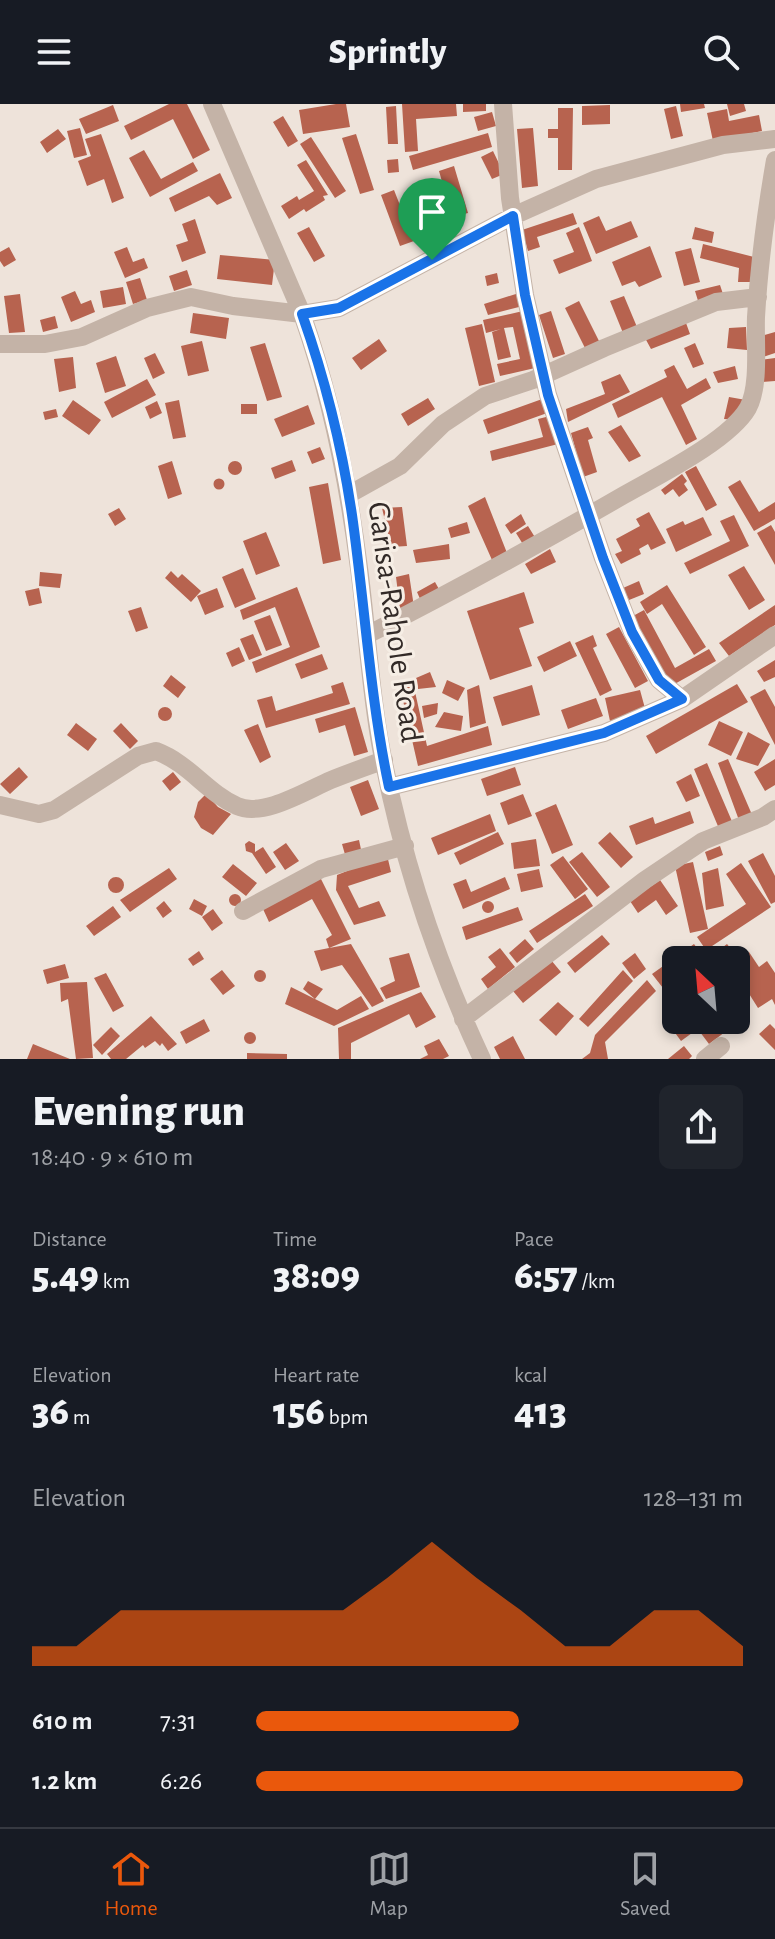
<!DOCTYPE html>
<meta charset="utf-8">
<style>
:root{--surface:#171b24;--page:#20242c;--text:#f1f3f6;--muted:#9ea1a6;--line:#363941;--accent:#ea580c}
body{margin:0;font-family:"Alegreya Sans",sans-serif;background:var(--page);color:var(--text);height:100vh;display:flex;flex-direction:column;font-size:30px;white-space:nowrap}
*{box-sizing:border-box;margin:0}
p{font-size:26px;color:var(--muted)}
.icon{flex:none;width:44px;height:44px;fill:none;stroke:currentColor;stroke-width:2;stroke-linecap:round;stroke-linejoin:round}
.map{position:relative;height:955px;overflow:hidden}
.panel{display:flex;flex-direction:column;background:var(--surface);flex:1}
.panel>*{flex:none}
.needle{width:52px;rotate:334deg}
.buttons{position:absolute;left:662px;top:842px;display:grid;gap:16px}
.buttons a{display:grid;place-items:center;width:88px;height:88px;border-radius:12px;background:var(--surface);box-shadow:0 4px 12px #0003;font-size:40px}
.pin{position:absolute;display:grid;place-items:center;width:68px;height:68px;color:#fff;margin:-82px -34px;border-radius:50% 50% 50% 0;rotate:-45deg;box-shadow:0 0 8px #0007}
.pin .icon{rotate:45deg}
.round{display:grid;place-items:center;flex:none;width:84px;height:84px;border-radius:12px;background:var(--page)}
.summary{display:flex;align-items:center;justify-content:space-between;height:136px;padding:0 32px}
h1{font-size:44px;font-weight:800;line-height:60px}
.metrics{display:grid;grid-template-columns:repeat(3,1fr);gap:12px;height:136px;padding:8px 32px}
.metrics div{display:grid;align-content:center}
.metrics b{font-size:40px;font-weight:800}
.metrics small{font-size:22px;font-weight:400}
.metrics p{font-size:22px}
.chart{height:224px;padding:16px 32px}
.chart p{display:flex;justify-content:space-between}
.chart svg{width:100%;height:144px;margin-top:8px;fill:var(--accent);opacity:.7}
ul{padding:0 32px;list-style:none;font-size:26px}
li{display:grid;grid-template-columns:128px 96px 1fr;align-items:center;height:60px}
li i{height:20px;border-radius:10px;background:var(--accent)}
header{display:flex;justify-content:space-between;align-items:center;height:104px;padding:0 32px;background:var(--surface);font-size:36px;font-weight:800}
.tabs{display:flex;justify-content:space-around;align-items:center;height:112px;border-top:2px solid var(--line);background:var(--surface);font-size:22px;color:var(--muted)}
.tabs a{display:grid;justify-items:center;gap:4px}
.tabs .selected{color:var(--accent)}
.map>svg:first-child{display:block}
.building{fill:#b7634f}
.lines{fill:none;stroke-linecap:round;stroke-linejoin:round}
.street{stroke:#c4b3a7;stroke-width:18}
.route-casing{stroke:#fff;stroke-width:16}
.route{stroke:#1a73e8;stroke-width:10}
.labels{text-anchor:middle;dominant-baseline:central;stroke-width:6;stroke-linejoin:round;paint-order:stroke}
.street-label{font-size:32px;fill:#322a27;stroke:#f6eee5}
</style>
<header><svg class="icon" aria-label="menu" viewBox="0 0 24 24"><path d="M4 6h16M4 12h16M4 18h16"/></svg>Sprintly<svg class="icon" aria-label="search" viewBox="0 0 24 24"><circle cx="10" cy="10" r="6"/><path d="M15 15l6 6"/></svg></header>
<div class="map">
<svg width="775" height="955" viewBox="0 0 775 955">
<rect width="100%" height="100%" fill="#eee3da"/>
<path class="building" d="M169,0H187L210,46L193,55L173,15L131,36L124,22Z
M336,0H346L350,23L303,30L299,6Z
M402,0H456L457,12L416,15L418,47L405,48Z
M463,0H486V7L463,8Z
M680,0H704L705,4L681,8Z
M727,0H744L746,7L730,12Z
M113,1L119,17L86,30L79,15Z
M610,1V20L582,21V2Z
M396,2L398,40H388L386,3Z
M676,2L683,32L671,35L664,5Z
M558,4H573L572,66H558V34H548V25H558Z
M727,5L729,17L759,11L762,27L713,37L707,9Z
M492,8L496,22L478,27L474,13Z
M283,12L298,37L288,43L273,18Z
M80,24L87,51L74,54L67,27Z
M533,24L538,82L522,84L517,25Z
M58,25L66,35L47,49L40,38Z
M488,29L492,43L413,66L409,52Z
M101,30L124,94L112,99L104,75L87,82L78,57L91,52L85,35Z
M356,30L374,86L360,90L342,34Z
M311,33L346,87L335,94L300,40Z
M144,46L161,75L193,58L198,67L150,93L129,54Z
M493,47L504,70L492,75L481,53Z
M398,55L399,68L388,69L387,56Z
M306,56L328,91L323,92L325,96L306,108L304,105L289,115L281,102L297,92L299,96L314,87L297,61Z
M454,62L468,109L452,113L439,67Z
M220,69L232,94L217,101L209,92L175,108L169,94Z
M394,86L414,137L400,142L381,91Z
M573,109L577,120L537,133L540,143L528,147L522,126Z
M599,112L606,127L631,117L638,133L596,150L583,119Z
M195,115L206,149L182,158L176,141L188,137L182,120Z
M309,123L325,152L314,158L297,129Z
M579,123L592,157L559,170L553,156L574,148L566,129Z
M695,123L714,128L712,139L692,135Z
M703,140L754,153L753,178H738L739,164L700,154Z
M650,142L662,173L639,183L635,177L622,182L612,158Z
M9,143L16,156L4,163L0,157V148Z
M127,143L133,158L144,154L148,164L125,174L114,148Z
M691,144L700,178L684,182L675,148Z
M220,151L275,156L272,181L217,175Z
M187,166L192,181L174,187L169,172Z
M497,169L499,179L487,182L485,172Z
M140,174L147,196L133,200L126,178Z
M720,181L724,193L699,200L695,187Z
M123,183L126,200L103,204L100,187Z
M75,187L81,200L91,196L95,208L71,218L61,193Z
M519,189L523,202L488,211L484,200Z
M20,190L25,228L9,229L4,192Z
M624,192L637,223L623,229L610,197Z
M579,197L600,239L586,246L565,204Z
M523,207L535,264L500,272L497,260L520,255L513,223L504,224L511,253L498,256L492,228L501,225L486,229L483,216Z
M551,207L565,250L553,254L539,211Z
M193,209L229,214L226,235L190,229Z
M55,212L58,224L43,228L40,216Z
M686,219L690,230L651,245L645,234Z
M482,220L495,278L479,282L465,224Z
M746,223L747,246L727,244L729,224Z
M775,228V249L763,253L758,233Z
M379,235L387,247L361,266L352,254Z
M202,237L209,267L188,272L181,242Z
M265,239L282,293L267,297L250,243Z
M695,239L704,260L693,264L684,244Z
M155,249L165,269L153,275L144,254Z
M116,252L126,282L105,289L96,259Z
M73,253L76,284L59,288L54,255Z
M775,254V277L762,278L760,256Z
M674,261L687,285L706,274L711,284L681,301L697,335L686,341L662,293L618,314L612,300L667,273L664,266Z
M735,262L738,275L718,279L713,268Z
M620,270L630,288L568,318L566,305L605,290L601,278Z
M147,275L156,291L112,314L104,298Z
M729,293L746,296L737,316L724,315Z
M428,294L435,305L408,322L401,310Z
M545,294L550,308L488,330L483,316Z
M73,296L101,316L89,331L62,312Z
M179,296L186,333L173,335L165,299Z
M157,297L162,309L150,315L145,303Z
M241,300H257V310H241Z
M308,301L315,320L282,333L274,315Z
M56,305L58,313L45,316L43,308Z
M550,312L558,340L492,357L490,347L543,333L538,315Z
M621,321L641,352L629,358L608,328Z
M588,323L593,334L588,336L597,368L583,373L571,329Z
M320,343L325,355L312,360L307,348Z
M292,356L296,367L275,375L271,364Z
M172,357L182,390L168,395L158,362Z
M228 364a7 7 0 1 1 14 0a7 7 0 1 1-14 0Z
M696,362L717,401L706,407L685,368Z
M682,370L687,377L684,380L688,386L679,393L673,385L665,391L661,386Z
M213.5 380a5.5 5.5 0 1 1 11 0a5.5 5.5 0 1 1-11 0Z
M740,376L759,408L775,398V415L754,427L728,383Z
M328,379L341,456L323,460L309,383Z
M485,393L507,449L492,456L468,402Z
M402,403L407,442L391,443L382,404Z
M119,404L126,415L115,422L108,410Z
M649,408L666,439L651,446L648,440L639,445L641,450L621,460L615,450L622,447L616,435L640,422L636,415Z
M521,410L526,420L511,430L505,421Z
M734,411L749,442L690,470L684,459L730,437L720,417Z
M703,413L712,431L676,448L666,425L683,417L685,421Z
M467,418L470,429L451,434L448,424Z
M771,421L775,428V461L757,429Z
M528,422L536,435L524,442L516,429Z
M266,428L280,462L256,471L243,437Z
M449,440L450,455L416,459L413,446Z
M550,445L556,458L531,470L525,460Z
M744,462L765,496L749,506L728,471Z
M243,464L256,495L235,504L222,473Z
M171,467L178,474L182,470L201,487L191,498L165,474Z
M40,468L62,470L60,484L39,482Z
M409,470L414,503L400,505L396,473Z
M639,477L644,490L629,496L623,484Z
M435,478L440,487L421,497L417,488Z
M667,481L706,543L694,551L662,500L647,510L640,498Z
M297,483L320,543L256,569L252,558L290,543L275,503L243,516L240,506Z
M39,484L42,499L29,502L25,487Z
M217,484L224,503L205,511L197,492Z
M524,488L534,519L519,524L532,562L490,576L467,507Z
M775,501V521L729,552L719,539Z
M141,503L148,524L136,528L128,507Z
M644,506L675,564L709,545L716,557L671,582L633,512Z
M270,511L282,541L266,547L254,517Z
M619,523L648,577L635,584L606,530Z
M253,530L262,551L249,556L240,535Z
M593,531L597,542L593,544L612,586L600,592L575,539Z
M570,537L577,552L544,568L537,553Z
M239,543L245,557L232,563L226,549Z
M322,550L328,565L301,575L295,560Z
M775,556V573L764,578L757,567Z
M430,568L436,583L418,585L416,574Z
M171,571L186,583L178,594L163,582Z
M412,574L427,642L488,622L492,641L418,662L399,579Z
M447,576L465,584L458,597L442,589Z
M343,578L350,600L266,624L257,596L272,592L276,607L333,589L331,582Z
M737,580L748,598L656,650L646,632Z
M479,581L486,619L470,624L467,586Z
M532,581L540,611L502,622L493,593Z
M765,585L775,603V641L750,593Z
M640,586L646,608L610,617L605,594Z
M596,594L603,612L568,625L561,606Z
M438,599L437,610L424,614L422,602Z
M158 610a7 7 0 1 1 14 0a7 7 0 1 1-14 0Z
M355,603L368,648L354,652L345,621L319,629L315,615Z
M444,608L463,612L461,627L435,623Z
M719,617L743,628L731,652L708,641Z
M76,619L97,635L88,647L67,631Z
M121,619L138,637L130,645L113,627Z
M258,620L271,653L260,659L244,626Z
M748,628L770,640L758,662L736,655Z
M728,655L753,713L740,719L718,659Z
M775,655V681L765,687L754,668Z
M707,659L734,722L720,727L694,665Z
M19,663L28,673L10,690L0,680Z
M515,663L521,681L487,692L481,675Z
M173,668L181,678L170,687L162,677Z
M691,670L700,692L686,698L676,678Z
M368,676L379,705L361,712L350,683Z
M206,690L218,703L231,710L213,731L201,724L194,713L198,698Z
M523,690L532,712L508,721L500,699Z
M556,700L573,741L552,750L535,709Z
M690,707L694,719L636,741L629,722L653,713L655,720Z
M490,710L496,727L438,751L431,734Z
M498,728L504,740L460,761L454,749Z
M610,728L633,753L621,764L598,739Z
M536,735L540,762L514,765L511,739Z
M359,736L362,750L346,754L342,740Z
M249,737L255,740V748L263,743L276,763L266,770L252,749L246,747L245,740Z
M286,739L299,757L285,766L273,748Z
M720,742L723,751L708,757L705,748Z
M582,748L610,783L597,793L569,758Z
M763,749L775,772V798L771,800L748,757Z
M387,751L391,768L348,782L359,804L379,797L386,812L354,821L336,786L337,771Z
M563,752L588,785L575,795L550,761Z
M693,758L708,825L690,829L675,762Z
M741,759L771,803L706,846L697,833L746,800L726,770Z
M233,760L257,779L246,792L222,773Z
M169,764L177,775L130,808L120,796Z
M718,764L724,802L706,806L702,769Z
M539,765L543,783L521,788L517,770Z
M319,771L351,835L329,844L351,840L384,897L372,903L342,861L321,867L314,847L329,844L326,835L332,831L312,795L269,818L263,805Z
M108 781a8 8 0 1 1 16 0a8 8 0 1 1-16 0Z
M505,773L510,785L463,805L453,780L466,775L471,788Z
M660,776L678,802L666,811L656,796L638,809L630,797Z
M229 796a6 6 0 1 1 12 0a6 6 0 1 1-12 0Z
M585,790L593,802L537,839L529,827Z
M194,795L207,802L202,812L189,805Z
M482 803a6 6 0 1 1 12 0a6 6 0 1 1-12 0Z
M164,797L172,807L163,814L156,804Z
M113,802L121,813L94,832L86,822Z
M518,803L523,816L466,836L462,823Z
M213,805L223,819L212,827L202,813Z
M602,831L610,840L575,869L567,859Z
M525,835L534,845L517,859L509,849Z
M694,840L702,851L697,856H676V873L663,884L652,870Z
M727,840L735,850L727,856H706Z
M500,844L515,863L488,885L481,875L496,863L488,853Z
M199,847L204,855L193,862L188,855Z
M749,848L759,863L767,857L775,869V901L772,895L758,904L736,869V856Z
M409,849L420,883L386,895L380,884L395,877L389,854Z
M635,849L646,865L634,875L622,859Z
M551,856L561,868L523,899L513,887Z
M65,860L69,874L47,880L43,866Z
M254 872a6 6 0 1 1 12 0a6 6 0 1 1-12 0Z
M222,866L235,882L223,891L210,875Z
M623,866L633,877L588,923L579,915Z
M106,869L124,902L113,908L94,874Z
M647,876L656,887L605,938L608,955H582L590,949L595,931Z
M308,877L323,885L315,895L337,906L361,892L369,905L334,922L285,900L291,883L315,895L303,885Z
M87,878L93,954L76,955L68,895L61,898L60,879Z
M421,888L436,913L416,924L409,910L351,939V955H339L338,924Z
M558,898L574,912L556,932L539,916Z
M151,912L177,940L168,947L162,939L160,942L155,937L145,944L143,941L126,955H111L107,950Z
M204,915L210,927L186,940L180,928Z
M691,916H716L725,928L709,940Z
M685,919L692,929L681,937L673,926Z
M770,920L775,925V946L759,930Z
M111,923L120,932L102,951L93,941Z
M244 934a6 6 0 1 1 12 0a6 6 0 1 1-12 0Z
M513,932L525,955H500L494,943Z
M439,935L449,952L443,955H420L428,951L424,942Z
M33,940L70,955H27Z
M684,942L692,952L689,955H668Z
M247,949L287,950V955H247Z"/>
<g class="lines">
<path class="street" d="M212,0L302,210C331,292 348,378 359,464C367,524 370,585 381,644C401,751 436,857 482,955
M503,0L510,94L525,191L548,291L603,454L632,528L659,576L682,595
M0,240H45L82,233L147,204L191,193L233,202L302,210L339,204L513,112L596,75L723,41L775,35
M348,391L400,362L443,320L485,292L533,276L604,244L716,198L758,193
M367,531C454,487 539,440 624,391C657,372 729,337 748,304C760,282 755,239 756,213C759,161 766,108 775,56
M389,683L604,629L682,595L775,531
M0,701L39,710L54,706L138,652L156,647C190,660 206,688 237,702C263,714 307,686 331,676C348,669 366,663 384,656
M243,807L321,765L405,742
M463,915L645,776L703,737L763,713L775,705
M705,955L721,942"/>
</g>
<g class="lines">
<g class="route-casing">
<path id="route" d="M513,112L525,191L548,291L603,454L632,528L659,576L682,595L604,629L389,683C370,594 365,502 352,411C342,343 325,275 302,210L339,204Z"/>
</g>
<use href="#route" class="route"/>
</g>
<g class="labels">
<g class="street-label">
<text transform="translate(395 518) rotate(82)">Garisa-Rahole Road</text>
</g>
</g>
</svg>
<div class="buttons">
<a><svg class="needle" viewBox="-14 -14 28 28"><path d="M0-13l5 13h-10z" fill="#e53935"/><path d="M0 13l5-13h-10z" fill="#9ea1a6"/></svg></a>
</div>
<div class="pin" style="left:432px;top:156px;background:#1e9e55"><svg class="icon" aria-label="arrive" viewBox="0 0 24 24"><path d="M6 21V4h12l-3 4 3 4H6"/></svg></div>
</div>
<section class="panel">
<div class="summary"><div><h1>Evening run</h1><p>18:40 · 9 × 610 m</p></div><a class="round"><svg class="icon" aria-label="share" viewBox="0 0 24 24"><path d="M12 15V3M7 8l5-5 5 5M5 13v7h14v-7"/></svg></a></div>
<div class="metrics">
<div><p>Distance</p><b>5.49<small> km</small></b></div>
<div><p>Time</p><b>38:09</b></div>
<div><p>Pace</p><b>6:57<small> /km</small></b></div>
</div>
<div class="metrics">
<div><p>Elevation</p><b>36<small> m</small></b></div>
<div><p>Heart rate</p><b>156<small> bpm</small></b></div>
<div><p>kcal</p><b>413</b></div>
</div>
<div class="chart"><p><span>Elevation</span>128–131 m</p>
<svg viewBox="0 0 160 44" preserveAspectRatio="none"><path d="M0 44V38L10 38L20 27L30 27L40 27L50 27L60 27L70 27L80 17L90 6L100 17L110 27L120 38L130 38L140 27L150 27L160 38V44z"/></svg>
</div>
<ul>
<li><b>610 m</b>7:31<i style="width:54%"></i></li>
<li><b>1.2 km</b>6:26<i style="width:100%"></i></li>
</ul>
</section>
<nav class="tabs">
<a class="selected"><svg class="icon" aria-label="home" viewBox="0 0 24 24"><path d="M3 11l9-7 9 7M6 9v11h12V9"/></svg>Home</a>
<a><svg class="icon" aria-label="map" viewBox="0 0 24 24"><path d="M3 6l6-2 6 2 6-2v14l-6 2-6-2-6 2zM9 4v14M15 6v14"/></svg>Map</a>
<a><svg class="icon" aria-label="saved" viewBox="0 0 24 24"><path d="M7 4h10v16l-5-4-5 4z"/></svg>Saved</a>
</nav>
